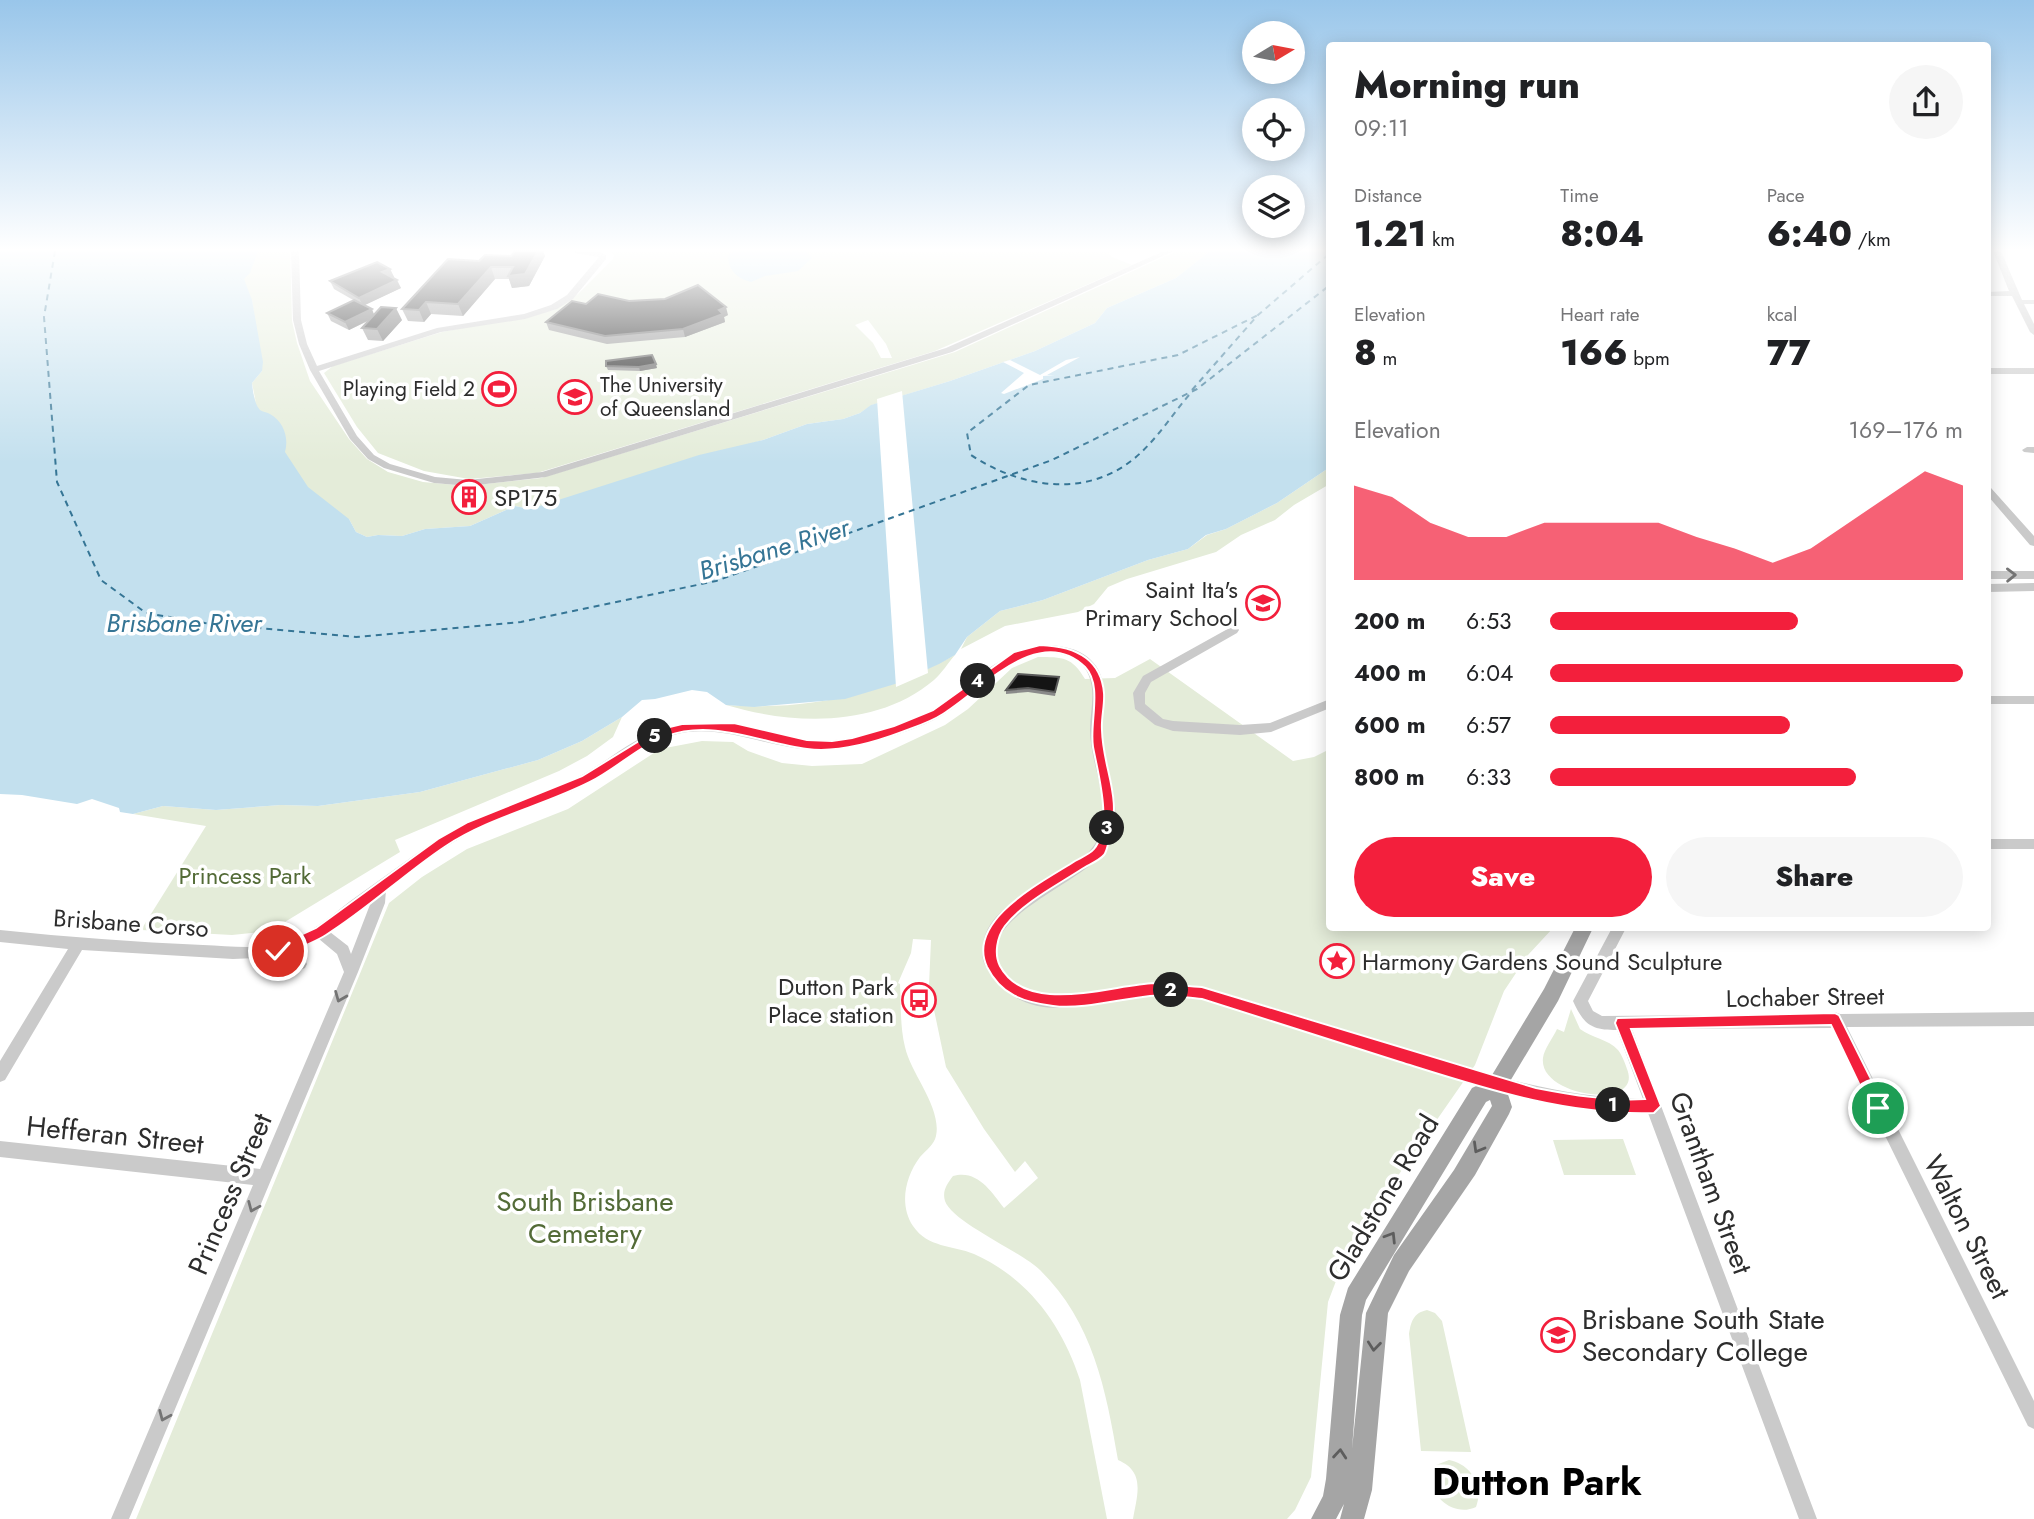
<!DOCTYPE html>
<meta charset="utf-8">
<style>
:root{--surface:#fff;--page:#f6f6f6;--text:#202124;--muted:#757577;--accent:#f31f3c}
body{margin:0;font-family:Jost,sans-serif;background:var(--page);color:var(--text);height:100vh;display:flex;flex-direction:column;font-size:26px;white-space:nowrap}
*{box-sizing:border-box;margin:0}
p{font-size:23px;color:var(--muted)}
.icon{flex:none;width:38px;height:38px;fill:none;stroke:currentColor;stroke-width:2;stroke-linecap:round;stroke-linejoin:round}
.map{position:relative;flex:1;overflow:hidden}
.details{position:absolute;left:1326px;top:42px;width:665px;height:889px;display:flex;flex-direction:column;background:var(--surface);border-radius:7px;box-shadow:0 4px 18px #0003}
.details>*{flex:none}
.needle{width:46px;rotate:80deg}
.buttons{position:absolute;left:1242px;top:21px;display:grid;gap:14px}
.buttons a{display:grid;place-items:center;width:63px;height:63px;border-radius:50%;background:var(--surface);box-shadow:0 4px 18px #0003;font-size:35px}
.pin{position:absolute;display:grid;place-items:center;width:60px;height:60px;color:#fff;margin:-30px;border:4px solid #fff;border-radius:50%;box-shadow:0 2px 7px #0007}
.km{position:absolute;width:35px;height:35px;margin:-18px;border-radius:50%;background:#222;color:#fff;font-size:19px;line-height:35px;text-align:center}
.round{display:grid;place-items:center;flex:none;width:74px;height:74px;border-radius:37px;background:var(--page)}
.overview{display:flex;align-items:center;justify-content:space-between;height:119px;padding:0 28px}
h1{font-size:38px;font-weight:800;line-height:52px}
.figures{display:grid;grid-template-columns:repeat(3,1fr);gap:10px;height:119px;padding:7px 28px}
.figures div{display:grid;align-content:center}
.figures b{font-size:35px;font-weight:800}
.figures small{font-size:19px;font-weight:400}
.figures p{font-size:19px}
.chart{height:196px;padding:14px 28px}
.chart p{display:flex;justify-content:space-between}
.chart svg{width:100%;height:126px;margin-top:7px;fill:var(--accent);opacity:.7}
.cta{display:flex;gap:14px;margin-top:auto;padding:14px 28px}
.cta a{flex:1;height:80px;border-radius:42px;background:var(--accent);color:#fff;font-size:28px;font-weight:800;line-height:80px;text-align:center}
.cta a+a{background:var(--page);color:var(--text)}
ul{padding:0 28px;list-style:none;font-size:23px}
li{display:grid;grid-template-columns:112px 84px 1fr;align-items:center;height:52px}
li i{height:18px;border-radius:9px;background:var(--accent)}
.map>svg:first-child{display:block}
.green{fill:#e4ecd9;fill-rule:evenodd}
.water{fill:#c3e0ee}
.pier{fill:#fff}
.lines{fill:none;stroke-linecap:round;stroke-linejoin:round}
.ferry{stroke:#357595;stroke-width:2;stroke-dasharray:6 5;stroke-linecap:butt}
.minor{fill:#cacaca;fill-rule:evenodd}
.major{fill:#a5a5a5;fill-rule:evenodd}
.wall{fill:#8a8a8a}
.shaded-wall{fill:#5a5a5a}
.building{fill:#141414;stroke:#5a5a5a;stroke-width:2}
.oneway{stroke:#747474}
.oneway2{stroke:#5d5d5d}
.route{fill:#f31f3c;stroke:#fff;stroke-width:2}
.labels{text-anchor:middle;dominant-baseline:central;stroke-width:7;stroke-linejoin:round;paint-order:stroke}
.far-poi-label{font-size:21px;fill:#2d2d2d;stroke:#fff;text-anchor:start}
.poi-label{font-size:24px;fill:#2d2d2d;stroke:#fff;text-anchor:start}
.park-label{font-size:24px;fill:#536b37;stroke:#fff}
.street-label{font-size:24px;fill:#2d2d2d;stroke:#fff}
.water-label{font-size:26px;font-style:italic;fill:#357595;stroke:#fff}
.near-street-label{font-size:28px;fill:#2d2d2d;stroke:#fff}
.near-park-label{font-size:28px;fill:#536b37;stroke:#fff}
.near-poi-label{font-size:28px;fill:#2d2d2d;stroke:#fff;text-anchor:start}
.near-district-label{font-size:38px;font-weight:bold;fill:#000;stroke:#fff}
</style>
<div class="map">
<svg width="2034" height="1519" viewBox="0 0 2034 1519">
<rect width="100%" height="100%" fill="#fff"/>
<path class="green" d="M215,251H290L292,321L297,343L310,381L349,439L367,459L388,472L423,482L467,486L541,478L955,352L1177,251H1210L1176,278L1107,308L1095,323L1035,351L950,381L872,405L860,413L843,419L807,424L763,440L530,509L515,506L470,526L425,529L402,536L378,535L367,537L356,532L349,519L285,529ZM252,300L262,371L252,383L256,403L250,383Z
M608,251H1107L1112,257L1132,265L935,351L537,473L469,479L424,471L378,453L357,427L324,373L333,366L442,332L554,310L578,294L613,259L614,255ZM868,320L886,344L892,358H881L873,343L855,325Z
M1330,467L1328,485L1294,505L1275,520L1241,535L1216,552L1127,579L1108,587L1094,604L1078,612L1005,626L961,649L967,637L1000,611L1043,600L1148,560L1188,549L1207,535L1226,529L1277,503Z
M955,655C948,663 942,673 934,680C877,728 793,725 726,705C809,711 882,694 955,655Z
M1038,657C1063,657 1072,657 1085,679L1115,678L1150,659L1293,761L1314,757L1330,749V928H1553L1528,955L1504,991L1475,1065L1379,1203L1341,1268L1328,1302L1311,1477L1295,1510L1287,1519H1133C1137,1495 1146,1472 1118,1460C1106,1390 1093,1322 1040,1270C1020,1251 952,1222 945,1201C942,1191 947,1184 953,1176C977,1169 991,1191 1004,1208L1038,1178L1025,1161L1015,1172L984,1129L946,1067L929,986L931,940L913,939L911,953L898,983L900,984C901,1004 900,1027 905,1047C911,1074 942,1108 936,1136C934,1145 926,1150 920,1157C905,1177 899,1205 913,1226C928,1248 952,1245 974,1254C1028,1278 1062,1325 1080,1380L1107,1519H136L389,903L422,877L467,849L568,809L660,749L702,741L733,742L748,751L782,763L812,766L862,764L945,725L968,709L1012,668Z
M622,717L613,737L587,756L559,771L395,840L400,852L270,931L232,935L141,930L206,826L133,814L163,806L216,810L281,805L318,806L420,792L538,760L582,741Z
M1571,1009L1580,1029C1592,1038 1608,1039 1618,1050C1622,1055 1625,1063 1627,1069C1644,1111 1538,1097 1543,1058C1544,1049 1553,1038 1557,1029L1564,1032Z
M1623,1139L1636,1175H1564L1553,1140Z
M1427,1310L1435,1313L1442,1321L1471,1452L1421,1451L1409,1334C1411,1322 1413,1313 1427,1310Z
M1449,1460C1471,1464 1484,1486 1476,1507C1451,1519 1421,1490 1436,1465Z"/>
<path class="water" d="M0,251H258L250,273L244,279L252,300L263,362L262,371L252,383C253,392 254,403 260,410C263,412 266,412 270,414C284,422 289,438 285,452L308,487L349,519L356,532L367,537L378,535L402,536L425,529L470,526L515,506L530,509L699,455L763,440L807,424L843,419L860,413L871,405L950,381L1035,351L1095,323L1107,308L1176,278L1210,251H1330V467L1277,503L1226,529L1206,535L1188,549L1148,560L1043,600L1000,611L967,637L955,655L939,664L895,684L845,699L754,707L726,705L707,692L692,690L655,699L642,700L622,717L582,741L538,760L420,792L318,806L281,805L216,810L163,806L133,814L120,812L119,808L92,799L77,804L22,795L0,794Z
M733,251H806L812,258L798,271L765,276L751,282C738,279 728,270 728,256Z"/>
<path class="pier" d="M1080,357L1047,375H1055L1043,376V379L1004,394L1001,393L1024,373L1003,362L1010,360L1040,375L1066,360Z
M902,391L928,673L896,687L877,399Z"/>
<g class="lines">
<path class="ferry" d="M55,251L44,317L57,482L101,580L146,613L205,623L356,637L521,622L716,581L1052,460L1197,389L1330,285
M1192,390L1258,315L1330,253
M1189,395C1172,415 1157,439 1136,457C1087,499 1021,488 971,455L967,433L1029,385L1178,355L1258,315"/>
<path class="minor" d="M291,251H299L301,320L307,344L317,366L437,328L524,314L551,305L567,295L599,257L575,253L574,251L600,252L606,255V259L573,299L557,309L525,319L441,332L319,371L357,436L374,455L390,464L435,477L468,480L542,472L946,348L1164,251H1174L952,352L546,477L468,486L434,483L384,468L368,459L350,439L310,370L299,344L293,320Z
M1993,251H2001L2022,300H2034V304H2024L2034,324V335L2030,332L2012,296H1988V292L2009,291Z
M1988,368H2034V374H1988Z
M2027,447H2034V453L2024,452L2022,450Z
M1988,487L1991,488L2034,536V546L2030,545L1988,496Z
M1988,571H2034V579H1988Z
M2034,583V591L1988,592V584Z
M1233,626L1237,627L1239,630L1237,633L1151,682L1145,693V704L1163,719L1173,721L1240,725L1270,723L1330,699V708L1271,732L1240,735L1173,731L1155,725L1135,709L1133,693L1143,676Z
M1039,645C1059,645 1083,647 1096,666C1110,687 1101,709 1102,733C1104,770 1127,810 1108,847C1088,884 950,925 1011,979C1045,1009 1099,989 1139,984C1160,982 1181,984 1202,987C1271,1006 1339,1028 1407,1049C1485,1074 1561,1098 1643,1099L1617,1030C1591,1030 1584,1025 1573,1001L1612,928H1626L1588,1001L1593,1011L1602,1016L1830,1014L1835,1012L1840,1014L2034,1012V1026L1847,1027L2034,1401V1429L2028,1426L1832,1028L1632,1029L1817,1519H1799L1648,1113L1586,1110L1520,1097L1202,999C1181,997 1161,995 1141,997C1082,1004 1024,1029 986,967C982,960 982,955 983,947C985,897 1071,881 1095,844C1116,811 1090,766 1090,730C1090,712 1096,693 1089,676C1085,665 1075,658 1064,655C1019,641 984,686 952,709C935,721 916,728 896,735C861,746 826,754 789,747C755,741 722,728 688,732C650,737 623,764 591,782C555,801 514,811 477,829C445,845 415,868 386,890L385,903L358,972L129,1519H111L253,1185L0,1157V1141L260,1169L344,972L337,954L319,939L287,954L305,960L307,964L305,968L300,970L279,965L274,957L233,959L82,950L5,1080L0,1082V1061L68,949L0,942V930C68,937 135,942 203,945C229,946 256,950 282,943C307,936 329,918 349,902C377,882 404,862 432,843C477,814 528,801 576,778C603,765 626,743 654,732C722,705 776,749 843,739C877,734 915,722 943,703C978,679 995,656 1039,645ZM371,902L351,954L348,946L330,932Z
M1988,696H2034V704H1988Z
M1988,839H2034V849H1988Z"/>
<path class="major" d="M1575,928H1593L1558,1001L1506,1088L1512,1107L1509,1114L1475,1175L1409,1271L1388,1313L1372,1490L1364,1519H1340L1344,1504L1336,1519H1311L1323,1496L1326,1479L1340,1315L1348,1288L1472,1088L1489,1080L1544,989ZM1490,1100L1492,1106L1454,1170L1394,1255L1366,1313L1352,1449L1362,1315L1366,1300L1486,1102Z"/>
</g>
<path class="wall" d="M515,251H543L545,256L529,286L512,288L509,279H495L463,316L431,314L424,322L408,321L402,309L479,261L511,256Z
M390,269L394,277H392L401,288L364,305L374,314L402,320L383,341L368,340L362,328L368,321L349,330L331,321L327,313L355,301L334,289L330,281Z
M629,301L728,315L724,317L725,322L685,337L607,344L549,330L546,322L586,304Z
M606,366L657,368L640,371L608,370Z
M1058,681L1055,696L1028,692L1006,694V690Z"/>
<path class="shaded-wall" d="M538,251H543L545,256L529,286L512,288L508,276Z
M491,267L495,279L463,316L458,304Z
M390,269L394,277L386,280L382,272Z
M397,280L401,288L363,306L359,298Z
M426,302L431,314L424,322L419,310Z
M726,307L728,315L724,317L725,322L685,337L683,329Z
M396,308L402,320L383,341L377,329Z
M372,309L375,317L349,330L345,322Z
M656,364L657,368L640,371L639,367Z"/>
<path class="building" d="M515,251H538L525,274L508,276L513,267H491L458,304L426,302L419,310L402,309L448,259L479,261L485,255L511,256Z
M377,262L390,269L382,272L397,280L359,298L330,281Z
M698,285L726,307L719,310L723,314L683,329L605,336L546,322L572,301L586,304L598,294L629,301L665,299Z
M354,300L372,309L345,322L327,313Z
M381,307L396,308L377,329L362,328Z
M652,355L656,364L639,367L606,366V361Z
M1018,674L1059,677L1055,692L1028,688L1006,690Z"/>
<defs><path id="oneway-chevron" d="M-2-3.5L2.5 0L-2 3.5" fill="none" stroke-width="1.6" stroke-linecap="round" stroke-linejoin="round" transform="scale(1.75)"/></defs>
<g class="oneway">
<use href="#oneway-chevron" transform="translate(2011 575) rotate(-1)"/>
<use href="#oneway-chevron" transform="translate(340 997) rotate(112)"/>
<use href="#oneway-chevron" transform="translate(253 1207) rotate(113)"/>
<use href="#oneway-chevron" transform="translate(164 1416) rotate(113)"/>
</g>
<g class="oneway2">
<use href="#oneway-chevron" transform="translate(1478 1148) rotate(120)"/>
<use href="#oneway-chevron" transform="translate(1391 1237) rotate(-58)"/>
<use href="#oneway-chevron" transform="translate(1374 1346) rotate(96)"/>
<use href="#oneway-chevron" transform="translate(1340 1454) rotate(-85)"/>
</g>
<linearGradient id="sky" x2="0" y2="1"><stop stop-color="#99c6ea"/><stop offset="0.54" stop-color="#fff"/><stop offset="1" stop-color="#fff" stop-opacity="0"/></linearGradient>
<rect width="2034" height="463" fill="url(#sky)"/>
<path class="route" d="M1040,645C1073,646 1101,657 1104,693C1105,705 1101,718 1102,730C1103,771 1123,796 1109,840C1108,844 1107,851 1104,855C1099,861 1088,865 1082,869C1056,886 1024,902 1005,926C997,937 994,954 1000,966C1027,1016 1110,985 1154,983C1170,983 1186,986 1202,987L1536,1088C1572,1095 1608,1101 1645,1099L1615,1023L1617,1018L1835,1013L1839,1015L1883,1103V1113H1873L1831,1025L1631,1029L1661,1106L1654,1113C1566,1116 1483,1088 1400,1062C1334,1041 1268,1020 1202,999C1185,998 1167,994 1150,996C1121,999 1081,1010 1053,1006C1023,1002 1001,995 987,967C965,920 1044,881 1075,861C1080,858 1090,854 1094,849C1113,825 1098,774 1093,747C1089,723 1103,686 1085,667C1039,622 981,691 943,714C931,722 915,727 902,732C873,743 838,753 807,749C761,743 713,719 667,736C639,746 616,769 590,782C543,806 490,817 446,846C405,873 368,909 326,935C312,944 294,950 278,956L272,951L274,947L316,928L438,839L468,822L582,776L657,730L682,724L734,723L807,740L832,741L852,738L894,726L933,710L1014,652Z"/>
<defs>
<g id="stadium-ring" transform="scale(1.75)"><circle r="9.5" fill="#fff" stroke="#f31f3c" stroke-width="1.5"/><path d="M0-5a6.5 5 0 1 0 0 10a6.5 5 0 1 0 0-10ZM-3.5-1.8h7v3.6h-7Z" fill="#f31f3c"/></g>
<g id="university-ring" transform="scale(1.75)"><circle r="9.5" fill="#fff" stroke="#f31f3c" stroke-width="1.5"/><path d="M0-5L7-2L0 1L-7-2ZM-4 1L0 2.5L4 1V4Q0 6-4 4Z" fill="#f31f3c"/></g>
<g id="building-ring" transform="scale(1.75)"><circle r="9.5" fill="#fff" stroke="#f31f3c" stroke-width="1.5"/><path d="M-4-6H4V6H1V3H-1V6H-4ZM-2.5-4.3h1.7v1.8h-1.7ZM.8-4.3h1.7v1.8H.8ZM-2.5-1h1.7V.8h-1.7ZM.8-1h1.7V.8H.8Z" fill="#f31f3c"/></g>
<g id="school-ring" transform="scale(1.75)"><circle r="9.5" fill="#fff" stroke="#f31f3c" stroke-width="1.5"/><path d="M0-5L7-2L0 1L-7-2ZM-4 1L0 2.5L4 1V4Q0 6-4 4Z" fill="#f31f3c"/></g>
<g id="sight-ring" transform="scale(1.75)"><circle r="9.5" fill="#fff" stroke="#f31f3c" stroke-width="1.5"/><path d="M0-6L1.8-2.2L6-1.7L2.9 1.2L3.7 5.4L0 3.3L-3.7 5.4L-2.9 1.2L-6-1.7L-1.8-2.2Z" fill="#f31f3c"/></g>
<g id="bus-ring" transform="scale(1.75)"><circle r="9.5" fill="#fff" stroke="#f31f3c" stroke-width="1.5"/><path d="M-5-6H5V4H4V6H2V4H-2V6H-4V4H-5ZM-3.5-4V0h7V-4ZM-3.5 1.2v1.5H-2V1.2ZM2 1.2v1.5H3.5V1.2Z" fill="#f31f3c"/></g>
</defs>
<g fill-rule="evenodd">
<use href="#stadium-ring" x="499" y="389"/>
<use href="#university-ring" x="575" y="397"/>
<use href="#building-ring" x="469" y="497"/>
<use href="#school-ring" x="1263" y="603"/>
<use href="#sight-ring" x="1337" y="961"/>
<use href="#bus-ring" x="919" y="1000"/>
<use href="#school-ring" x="1558" y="1335"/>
</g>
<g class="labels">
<g class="far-poi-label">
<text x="600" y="385">The University<tspan x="600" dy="24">of Queensland</tspan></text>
<text x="475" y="389" text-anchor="end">Playing Field 2</text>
</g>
<g class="poi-label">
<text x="494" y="497">SP175</text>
<text x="1238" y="589" text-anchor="end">Saint Ita's<tspan x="1238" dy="28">Primary School</tspan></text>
<text x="1362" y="961">Harmony Gardens Sound Sculpture</text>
<text x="894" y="986" text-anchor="end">Dutton Park<tspan x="894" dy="28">Place station</tspan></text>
</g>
<g class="park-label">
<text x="245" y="875">Princess Park</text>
</g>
<g class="street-label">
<text transform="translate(131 923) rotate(4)">Brisbane Corso</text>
<text transform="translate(1805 997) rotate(-1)">Lochaber Street</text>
</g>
<g class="water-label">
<text transform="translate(774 549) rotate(-17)">Brisbane River</text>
<text x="184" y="623">Brisbane River</text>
</g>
<g class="near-street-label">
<text transform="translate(115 1135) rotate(6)">Hefferan Street</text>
<text transform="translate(1711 1183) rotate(70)">Grantham Street</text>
<text transform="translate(230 1194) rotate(-67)">Princess Street</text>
<text transform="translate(1383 1198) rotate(-59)">Gladstone Road</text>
<text transform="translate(1967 1227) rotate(63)">Walton Street</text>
</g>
<g class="near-park-label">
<text x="585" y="1201">South Brisbane<tspan x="585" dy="32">Cemetery</tspan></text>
</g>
<g class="near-poi-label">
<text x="1582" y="1319">Brisbane South State<tspan x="1582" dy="32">Secondary College</tspan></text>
</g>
<g class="near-district-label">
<text x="1537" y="1481">Dutton Park</text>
</g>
</g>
</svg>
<div class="buttons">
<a><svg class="needle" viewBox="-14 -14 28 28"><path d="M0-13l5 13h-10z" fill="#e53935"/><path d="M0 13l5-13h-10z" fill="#757577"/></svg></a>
<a><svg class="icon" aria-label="locate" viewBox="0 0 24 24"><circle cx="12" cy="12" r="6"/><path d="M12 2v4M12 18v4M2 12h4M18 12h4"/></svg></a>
<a><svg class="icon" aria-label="layers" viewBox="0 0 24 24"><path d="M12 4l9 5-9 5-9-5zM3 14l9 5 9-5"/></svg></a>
</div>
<div class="pin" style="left:1878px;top:1108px;background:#1e9e55"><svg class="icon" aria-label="arrive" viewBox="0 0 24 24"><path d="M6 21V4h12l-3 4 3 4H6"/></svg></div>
<div class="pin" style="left:278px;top:951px;background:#d93025"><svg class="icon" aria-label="check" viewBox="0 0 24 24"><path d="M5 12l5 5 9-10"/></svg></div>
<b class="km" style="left:1613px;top:1105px">1</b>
<b class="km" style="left:1171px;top:990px">2</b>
<b class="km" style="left:1107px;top:828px">3</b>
<b class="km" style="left:978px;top:681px">4</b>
<b class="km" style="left:655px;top:736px">5</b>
<section class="details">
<div class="overview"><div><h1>Morning run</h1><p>09:11</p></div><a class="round"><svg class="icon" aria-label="share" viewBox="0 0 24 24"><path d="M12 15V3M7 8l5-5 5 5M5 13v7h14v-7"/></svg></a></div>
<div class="figures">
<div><p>Distance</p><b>1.21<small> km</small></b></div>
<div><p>Time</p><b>8:04</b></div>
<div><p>Pace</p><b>6:40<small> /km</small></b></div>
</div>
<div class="figures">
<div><p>Elevation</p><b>8<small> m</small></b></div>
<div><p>Heart rate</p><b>166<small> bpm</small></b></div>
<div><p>kcal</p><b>77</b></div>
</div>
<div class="chart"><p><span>Elevation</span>169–176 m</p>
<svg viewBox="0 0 160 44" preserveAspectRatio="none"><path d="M0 44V11L10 15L20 24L30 29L40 29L50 24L60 24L70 24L80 24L90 29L100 33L110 38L120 33L130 24L140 15L150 6L160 11V44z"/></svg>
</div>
<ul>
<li><b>200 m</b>6:53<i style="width:60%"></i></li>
<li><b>400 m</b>6:04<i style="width:100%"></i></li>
<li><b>600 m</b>6:57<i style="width:58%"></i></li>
<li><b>800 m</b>6:33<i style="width:74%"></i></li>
</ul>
<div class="cta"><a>Save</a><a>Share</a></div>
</section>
</div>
